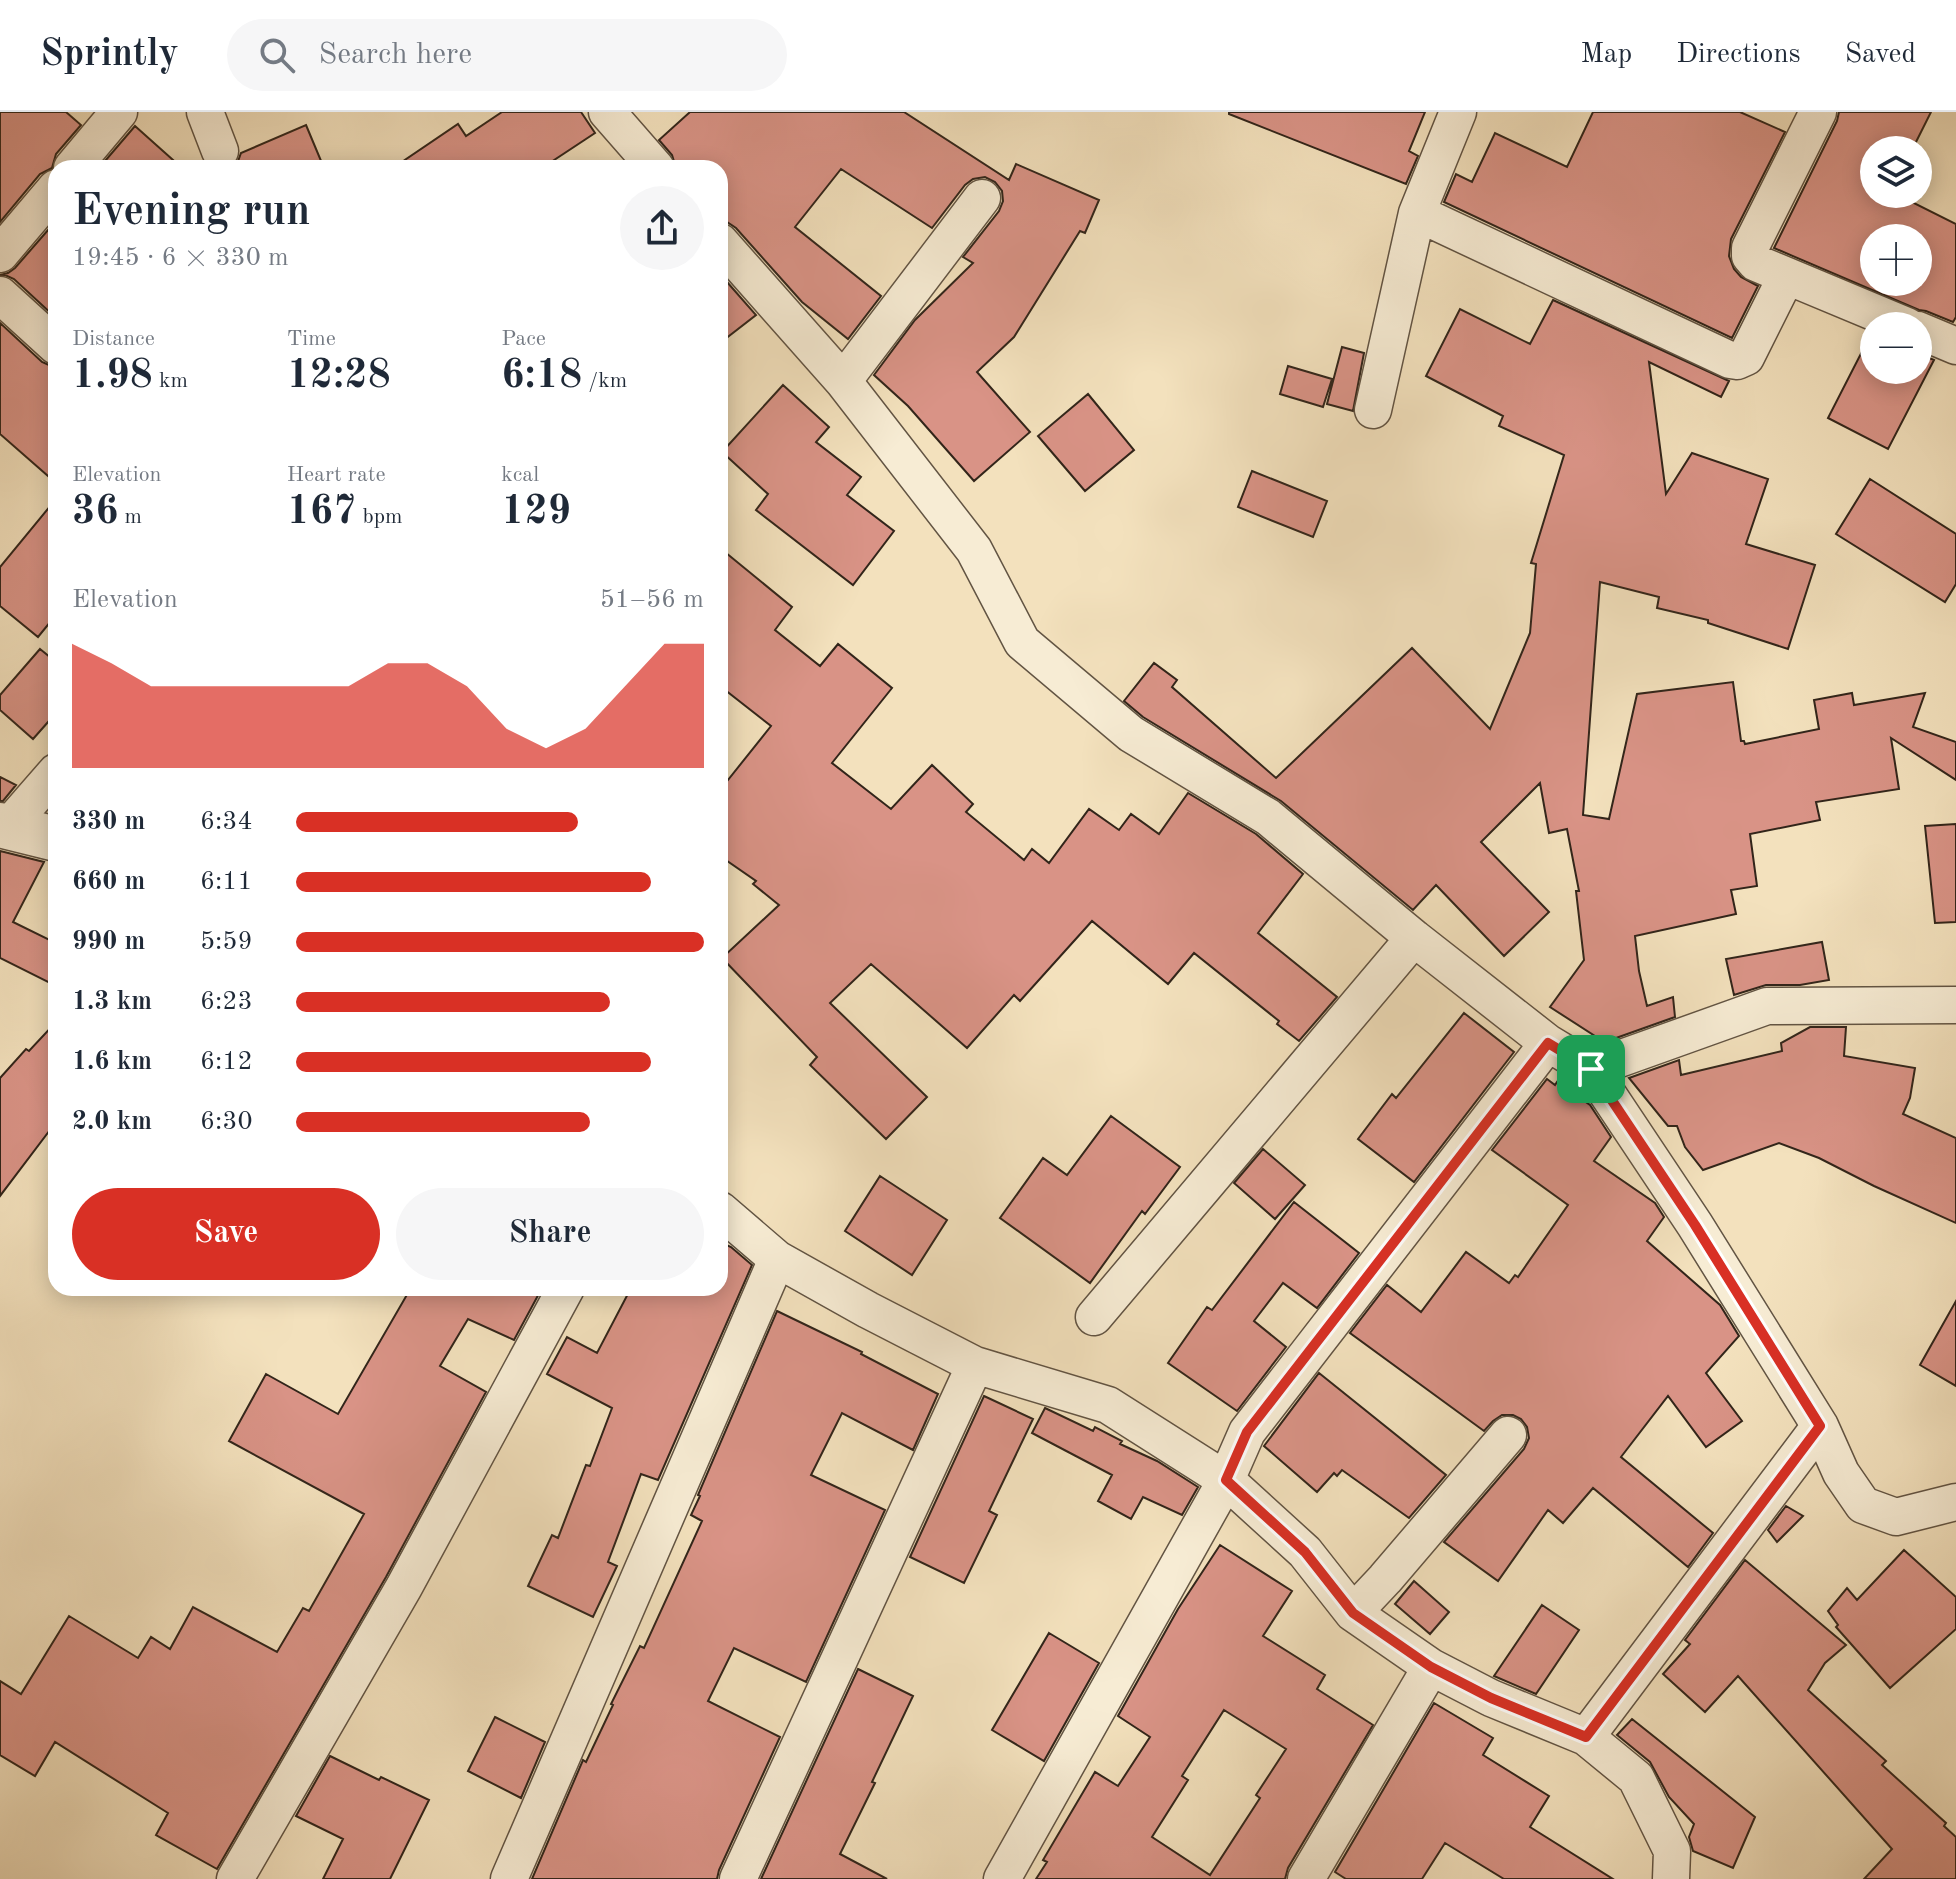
<!DOCTYPE html>
<meta charset="utf-8">
<style>
:root{--surface:#fff;--page:#f6f6f7;--text:#1f2937;--muted:#747a83;--line:#e0e1e3;--accent:#d93025}
body{margin:0;font-family:"Old Standard TT",serif;background:var(--page);color:var(--text);height:100vh;display:flex;flex-direction:column;font-size:30px;white-space:nowrap}
*{box-sizing:border-box;margin:0}
p{font-size:26px;color:var(--muted)}
.icon{flex:none;width:44px;height:44px;fill:none;stroke:currentColor;stroke-width:2;stroke-linecap:round;stroke-linejoin:round}
.map{position:relative;flex:1;overflow:hidden}
.side{position:absolute;left:48px;top:48px;width:680px;height:1136px;display:flex;flex-direction:column;background:var(--surface);border-radius:24px;box-shadow:0 4px 20px #0003}
.side>*{flex:none}
.buttons{position:absolute;left:1860px;top:24px;display:grid;gap:16px}
.buttons a{display:grid;place-items:center;width:72px;height:72px;border-radius:50%;background:var(--surface);box-shadow:0 4px 20px #0003;font-size:40px}
.pin{position:absolute;display:grid;place-items:center;width:68px;height:68px;color:#fff;margin:-34px;border-radius:16px;box-shadow:0 4px 12px #0006}
.round{display:grid;place-items:center;flex:none;width:84px;height:84px;border-radius:42px;background:var(--page)}
.head{display:flex;align-items:center;justify-content:space-between;height:136px;padding:0 24px}
h1{font-size:44px;font-weight:600;line-height:60px}
.metrics{display:grid;grid-template-columns:repeat(3,1fr);gap:12px;height:136px;padding:8px 24px}
.metrics div{display:grid;align-content:center}
.metrics b{font-size:40px;font-weight:600}
.metrics small{font-size:22px;font-weight:400}
.metrics p{font-size:22px}
.chart{height:224px;padding:16px 24px}
.chart p{display:flex;justify-content:space-between}
.chart svg{width:100%;height:144px;margin-top:8px;fill:var(--accent);opacity:.7}
.primary-button{display:flex;gap:16px;margin-top:auto;padding:16px 24px}
.primary-button a{flex:1;height:92px;border-radius:48px;background:var(--accent);color:#fff;font-size:32px;font-weight:600;line-height:92px;text-align:center}
.primary-button a+a{background:var(--page);color:var(--text)}
ul{padding:0 24px;list-style:none;font-size:26px}
li{display:grid;grid-template-columns:128px 96px 1fr;align-items:center;height:60px}
li i{height:20px;border-radius:10px;background:var(--accent)}
header{display:flex;align-items:center;gap:48px;box-sizing:border-box;height:112px;padding:0 40px;background:var(--surface);border-bottom:2px solid var(--line)}
header strong{font-size:38px}
nav{display:flex;gap:44px;margin-inline-start:auto;font-size:28px}
.search{width:560px;height:72px;background:var(--page);display:flex;align-items:center;gap:20px;box-sizing:border-box;padding:0 28px;border-radius:44px;color:var(--muted);font-size:30px}
.map>svg:first-child{display:block}
.building{fill:#d99386;stroke:#32251a;stroke-width:2;fill-rule:evenodd}
.lines{fill:none;stroke-linecap:round;stroke-linejoin:round}
.minor-casing{stroke:#625443;stroke-width:39}
.tertiary-casing{stroke:#625443;stroke-width:47}
.minor{stroke:#f7ecd4;stroke-width:36}
.tertiary{stroke:#f7ecd4;stroke-width:44}
.route-casing{stroke:#fff;stroke-width:16}
.route{stroke:#d93025;stroke-width:10}
</style>
<header>
<strong>Sprintly</strong>
<div class="search"><svg class="icon" aria-label="search" viewBox="0 0 24 24"><circle cx="10" cy="10" r="6"/><path d="M15 15l6 6"/></svg>Search here</div>
<nav><a>Map</a><a>Directions</a><a>Saved</a></nav>
</header>
<div class="map">
<svg width="1956" height="1767" viewBox="0 0 1956 1767">
<rect width="100%" height="100%" fill="#f3e1bd"/>
<filter id="stains"><feTurbulence type="fractalNoise" baseFrequency=".0025" numOctaves="4"/><feColorMatrix values="0 0 0 0 .2 0 0 0 0 .09 0 0 0 0 .02 0 0 0 .5 -.17"/></filter>
<radialGradient id="worn" r=".72"><stop offset=".6" stop-color="#630" stop-opacity="0"/><stop offset="1" stop-color="#630" stop-opacity=".3"/></radialGradient>
<path class="building" d="M0,0H66L81,13L56,42L52,56L40,62L0,110Z
M502,0H581L595,21L542,56H393L458,12L466,24Z
M690,0H904L1009,68L1016,52L1099,88L1085,121L1080,119L1014,225L977,260L1030,320L974,369L908,294L874,263L915,208L973,151L963,145L999,99L1003,89L1002,79L995,70L985,65L973,67L965,73L932,116L841,57L795,115L881,184L848,227L802,190L736,116L727,110H720V56H676L672,43L659,28Z
M1229,0H1425L1409,39L1418,44L1406,72L1229,2Z
M1593,0H1740L1785,20L1731,127L1729,144L1734,157L1741,165L1758,174L1732,226L1444,90L1456,62L1472,70L1495,21L1567,55Z
M1839,0H1931L1912,38H1874V82H1896L1956,112V205L1953,210L1926,199L1919,198L1774,136L1837,9ZM1874,126H1918V170H1874Z
M306,13L324,56H231L237,52L241,41Z
M135,14L182,56H99Z
M48,118L56,126V206L14,167L5,163H0L8,161L15,156Z
M720,162L756,203L720,231Z
M1553,188L1729,269L1721,285L1649,250L1666,382L1692,341L1768,367L1746,432L1815,453L1788,537L1708,511V508L1657,496L1659,485L1600,470L1583,703L1609,707L1637,582L1733,570L1741,629H1744L1745,632L1819,617L1814,588L1852,581L1854,593L1925,581L1913,615L1956,630V668L1891,626L1899,677L1816,690L1820,708L1750,722L1757,774L1731,778L1736,802L1635,824L1639,859L1647,894L1673,885L1675,905L1602,931L1598,926L1550,895L1584,848L1576,779H1579L1567,717L1549,721L1540,671L1481,730L1549,800L1504,844L1436,773L1413,798L1281,689L1143,605L1124,589L1154,551L1177,568L1172,575L1276,666L1412,536L1490,617L1530,521L1536,452L1531,451L1564,343L1499,314L1503,304L1426,264L1460,197L1530,232Z
M0,211L42,250L51,254H56V371L0,322Z
M1871,222L1874,223V258H1918V241L1934,248L1888,337L1828,306Z
M1342,235L1364,241L1353,299L1327,292Z
M1288,254L1332,267L1323,295L1280,282Z
M783,273L829,315L816,330L861,365L847,383L894,419L853,473L756,398L768,382L722,340Z
M1088,282L1134,338L1085,379L1038,324Z
M1252,359L1327,389L1313,425L1238,395Z
M1870,367L1956,422V472L1945,490L1836,422Z
M56,387V503L38,525L0,494V455Z
M720,436L792,495L775,518L820,554L838,532L892,576L832,651L891,697L932,653L973,692L966,700L1024,748L1032,737L1049,751L1089,697L1119,718L1131,702L1159,722L1188,681L1256,722L1303,762L1258,821L1337,885L1299,929L1277,912L1279,909L1194,841L1168,872L1092,809L1020,889L1014,883L967,936L871,852L830,891L927,985L886,1027L810,953L817,945L722,846L779,793L753,772L756,769L720,744V678L771,614L720,574Z
M40,537L56,550V601L33,627L0,598V583Z
M0,665L16,673L3,689H0Z
M1956,712V810L1935,811L1925,714Z
M0,739L44,750L13,810L56,831V874L0,846Z
M1822,830L1829,868L1800,873H1766L1734,883L1726,847Z
M1464,901L1514,940L1414,1070L1358,1027L1392,982L1396,986Z
M56,910V1010L0,1084V966L26,937L29,939Z
M1810,915H1846L1844,944L1915,956L1910,986L1903,1002L1956,1026V1111L1874,1074L1819,1046L1779,1031L1703,1058L1685,1035L1677,1014H1668L1629,966L1679,948L1681,963L1782,939L1781,931Z
M1547,967L1555,973L1557,970L1590,993L1611,1025L1594,1049L1655,1091L1664,1105L1647,1129L1720,1193L1739,1224L1706,1261L1742,1309L1706,1335L1668,1284L1621,1345L1713,1421L1688,1455L1593,1376L1563,1411L1548,1398L1498,1469L1444,1430L1524,1337L1529,1326L1527,1315L1521,1307L1513,1303H1502L1493,1309L1484,1319L1350,1221L1387,1173L1421,1200L1466,1140L1509,1171L1515,1163L1518,1165L1568,1093L1492,1038Z
M1111,1004L1180,1055L1145,1102L1142,1099L1090,1171L1000,1106L1043,1046L1067,1063Z
M1263,1037L1305,1073L1275,1107L1234,1071Z
M880,1064L947,1108L912,1163L845,1119Z
M1294,1090L1359,1141L1317,1196L1283,1171L1254,1209L1286,1235L1237,1299L1168,1251L1207,1195L1212,1198Z
M720,1130L731,1135L752,1153L658,1368L641,1362L608,1450L617,1454L593,1505L528,1474L552,1423L558,1426L586,1353L590,1354L612,1296L547,1262L567,1225L597,1241L631,1176H720Z
M398,1176H542L514,1228L468,1207L440,1254L486,1280L386,1465L217,1757L156,1723L168,1701L55,1630L35,1664L0,1643V1569L21,1582L69,1504L138,1546L151,1525L170,1537L193,1495L277,1540L303,1496L309,1499L364,1402L229,1329L266,1262L338,1302L408,1181Z
M1956,1189V1274L1920,1253Z
M777,1199L862,1240L861,1242L938,1282L913,1338L842,1301L811,1363L885,1398L806,1570L734,1536L708,1589L780,1625L719,1758L717,1767H532L583,1648L586,1650L613,1593L611,1592L640,1534L644,1536L702,1409L691,1403L700,1384L698,1383Z
M1319,1261L1446,1363L1409,1406L1342,1358L1337,1364L1334,1361L1317,1380L1264,1334Z
M984,1284L1033,1307L989,1399L997,1403L964,1471L910,1445Z
M1045,1296L1093,1319L1095,1315L1122,1329L1120,1332L1157,1349L1198,1375L1182,1403L1143,1385L1131,1407L1098,1389L1112,1363L1032,1321Z
M1786,1394L1803,1404L1777,1430L1768,1418Z
M1220,1433L1292,1479L1263,1524L1325,1563L1317,1577L1373,1613L1288,1756L1285,1767H1036L1047,1750L1043,1748L1095,1660L1118,1674L1150,1625L1118,1604L1178,1497ZM1224,1598L1286,1637L1256,1683L1260,1686L1210,1763L1152,1725L1188,1668L1182,1664Z
M1904,1438L1956,1485V1517L1890,1576L1836,1515L1838,1513L1828,1499L1847,1476L1857,1488Z
M1745,1448L1846,1533L1825,1551L1808,1578L1886,1649L1882,1653L1946,1711L1944,1714L1956,1725V1767H1864L1892,1737L1738,1564L1705,1600L1663,1562L1690,1532L1685,1528Z
M1414,1469L1449,1500L1430,1522L1395,1492Z
M1542,1493L1579,1518L1536,1582L1494,1564Z
M1049,1521L1099,1551L1044,1649L992,1618Z
M858,1557L913,1584L872,1670L875,1671L840,1742L887,1767H761Z
M1434,1591L1493,1626L1483,1643L1549,1684L1530,1715L1613,1767H1504L1445,1731L1422,1767H1346L1335,1760Z
M495,1605L545,1630L521,1686L468,1659Z
M1632,1607L1755,1705L1733,1756L1693,1739L1689,1725L1694,1712L1669,1685L1650,1650L1617,1623Z
M330,1644L379,1668L381,1665L429,1688L390,1767H323L343,1727L296,1704Z"/>
<g class="lines">
<g class="minor-casing">
<path id="minor" d="M205,0L220,39
M607,0L656,56
M1818,0L1750,136V144L1756,151L1907,214
M72,56L119,0
M1417,101L1730,248L1737,249L1746,245L1786,165
M720,130L843,269L974,438L1022,530L1131,622L1268,705L1414,826L1548,931L1591,957L1695,1113L1820,1314L1841,1361L1863,1393L1896,1405L1956,1390
M0,142L56,76
M0,183L56,234
M1918,218L1956,234
M843,269L982,86
M1373,298L1417,101L1458,0
M8,715L56,660
M1591,957L1767,894L1956,893
M720,1098L777,1147L868,1198L975,1253L1108,1293L1226,1368L1247,1320L1548,931
M1094,1205L1414,826
M1353,1501L1385,1467L1508,1323
M1586,1625L1820,1314
M235,1767L404,1475L566,1176
M509,1767L777,1147
M738,1767L975,1253
M1002,1767L1226,1368L1305,1440L1353,1501L1431,1555L1491,1586L1586,1625L1636,1666L1672,1739L1671,1767
M1306,1767L1431,1555"/>
</g>
<g class="tertiary-casing">
<path id="tertiary" d="M0,713L56,727"/>
</g>
<use href="#minor" class="minor"/>
<use href="#tertiary" class="tertiary"/>
</g>
<g class="lines">
<g class="route-casing">
<path id="route" d="M1548,931L1591,957L1695,1113L1820,1314L1586,1625L1491,1586L1431,1555L1353,1501L1305,1440L1226,1368L1247,1320Z"/>
</g>
<use href="#route" class="route"/>
</g>
<rect width="100%" height="100%" filter="url(#stains)"/>
<rect width="100%" height="100%" fill="url(#worn)"/>
</svg>
<div class="buttons">
<a><svg class="icon" aria-label="layers" viewBox="0 0 24 24"><path d="M12 4l9 5-9 5-9-5zM3 14l9 5 9-5"/></svg></a>
<a>+</a>
<a>−</a>
</div>
<div class="pin" style="left:1591px;top:957px;background:#1e9e55"><svg class="icon" aria-label="arrive" viewBox="0 0 24 24"><path d="M6 21V4h12l-3 4 3 4H6"/></svg></div>
<section class="side">
<div class="head"><div><h1>Evening run</h1><p>19:45 · 6 × 330 m</p></div><a class="round"><svg class="icon" aria-label="share" viewBox="0 0 24 24"><path d="M12 15V3M7 8l5-5 5 5M5 13v7h14v-7"/></svg></a></div>
<div class="metrics">
<div><p>Distance</p><b>1.98<small> km</small></b></div>
<div><p>Time</p><b>12:28</b></div>
<div><p>Pace</p><b>6:18<small> /km</small></b></div>
</div>
<div class="metrics">
<div><p>Elevation</p><b>36<small> m</small></b></div>
<div><p>Heart rate</p><b>167<small> bpm</small></b></div>
<div><p>kcal</p><b>129</b></div>
</div>
<div class="chart"><p><span>Elevation</span>51–56 m</p>
<svg viewBox="0 0 160 44" preserveAspectRatio="none"><path d="M0 44V6L10 12L20 19L30 19L40 19L50 19L60 19L70 19L80 12L90 12L100 19L110 32L120 38L130 32L140 19L150 6L160 6V44z"/></svg>
</div>
<ul>
<li><b>330 m</b>6:34<i style="width:69%"></i></li>
<li><b>660 m</b>6:11<i style="width:87%"></i></li>
<li><b>990 m</b>5:59<i style="width:100%"></i></li>
<li><b>1.3 km</b>6:23<i style="width:77%"></i></li>
<li><b>1.6 km</b>6:12<i style="width:87%"></i></li>
<li><b>2.0 km</b>6:30<i style="width:72%"></i></li>
</ul>
<div class="primary-button"><a>Save</a><a>Share</a></div>
</section>
</div>
